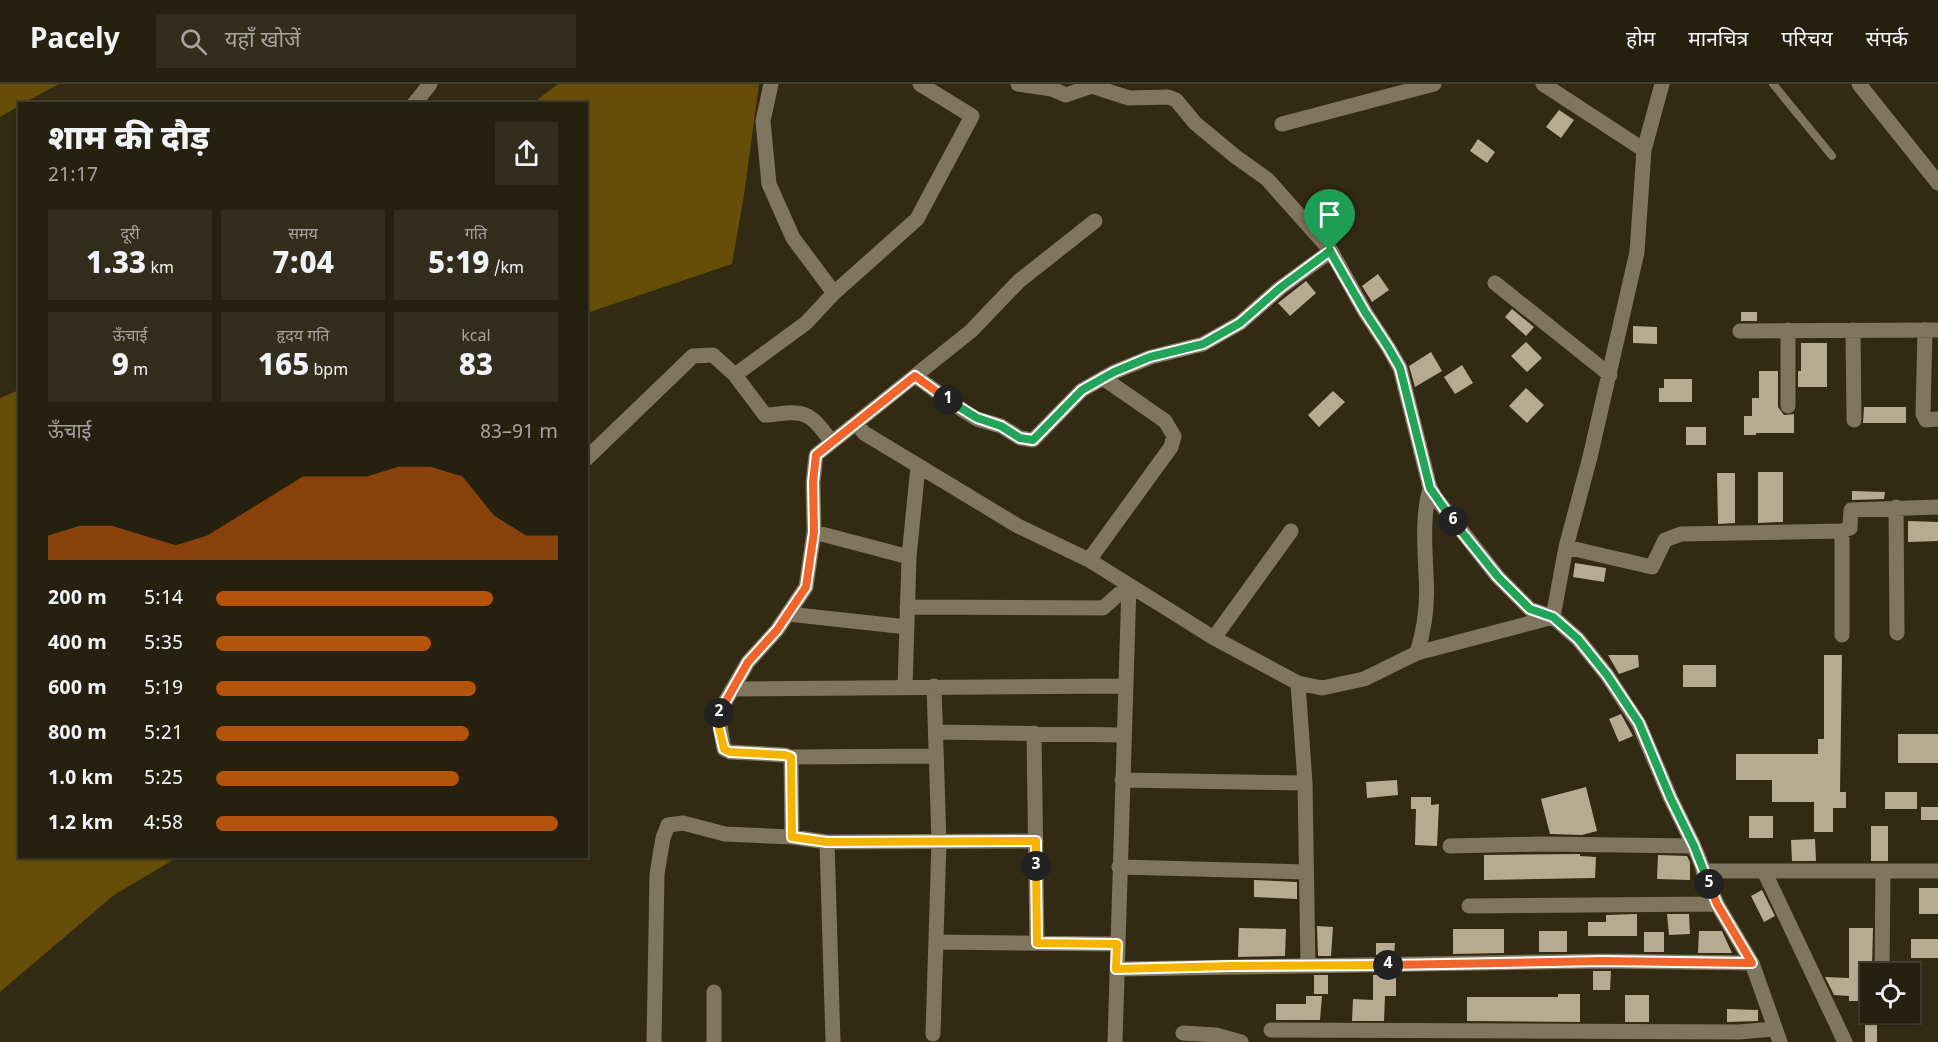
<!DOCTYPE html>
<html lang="hi">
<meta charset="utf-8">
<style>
:root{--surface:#26200f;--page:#322d1d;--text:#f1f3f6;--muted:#a4a39e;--line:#423e2f;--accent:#b45309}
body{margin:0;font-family:Georgia,"Noto Sans Devanagari",serif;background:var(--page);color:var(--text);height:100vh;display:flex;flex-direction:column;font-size:22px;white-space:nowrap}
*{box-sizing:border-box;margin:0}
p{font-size:20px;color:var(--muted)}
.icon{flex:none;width:33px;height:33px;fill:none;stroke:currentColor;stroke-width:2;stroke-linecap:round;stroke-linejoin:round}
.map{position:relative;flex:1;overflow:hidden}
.panel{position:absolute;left:18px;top:18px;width:570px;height:756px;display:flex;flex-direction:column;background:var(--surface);border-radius:0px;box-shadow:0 2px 4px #0004,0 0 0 2px var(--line)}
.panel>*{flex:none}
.tools{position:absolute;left:1860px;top:879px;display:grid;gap:12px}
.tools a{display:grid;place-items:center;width:60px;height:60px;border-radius:0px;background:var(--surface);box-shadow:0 2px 4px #0004,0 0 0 2px var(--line);font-size:30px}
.pin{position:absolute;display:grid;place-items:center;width:51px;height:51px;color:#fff;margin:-62px -26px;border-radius:50% 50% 50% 0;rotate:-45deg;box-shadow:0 0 6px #0007}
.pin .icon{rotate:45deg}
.km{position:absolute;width:30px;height:30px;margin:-15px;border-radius:50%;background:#222;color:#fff;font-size:16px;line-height:30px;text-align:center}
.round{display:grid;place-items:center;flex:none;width:63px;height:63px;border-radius:0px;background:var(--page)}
.head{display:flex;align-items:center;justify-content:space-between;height:102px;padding:0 30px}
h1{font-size:33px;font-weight:800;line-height:45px}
.metrics{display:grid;grid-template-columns:repeat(3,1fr);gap:9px;height:102px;padding:6px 30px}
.metrics div{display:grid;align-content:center;border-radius:0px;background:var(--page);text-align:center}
.metrics b{font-size:30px;font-weight:800}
.metrics small{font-size:16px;font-weight:400}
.metrics p{font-size:16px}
.chart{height:168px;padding:12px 30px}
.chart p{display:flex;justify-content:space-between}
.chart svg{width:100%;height:108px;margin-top:6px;fill:var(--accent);opacity:.7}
ul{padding:0 30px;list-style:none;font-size:20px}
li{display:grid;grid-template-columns:96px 72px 1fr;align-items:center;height:45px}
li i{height:15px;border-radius:8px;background:var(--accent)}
header{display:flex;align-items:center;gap:36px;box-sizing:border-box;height:84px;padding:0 30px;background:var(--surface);border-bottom:2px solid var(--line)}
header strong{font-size:28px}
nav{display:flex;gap:33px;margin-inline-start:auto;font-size:21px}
.search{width:420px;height:54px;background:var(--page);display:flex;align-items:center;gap:15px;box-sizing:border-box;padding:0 21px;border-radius:0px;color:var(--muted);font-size:22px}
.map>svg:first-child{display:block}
.green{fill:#664d08}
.building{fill:#b6aa91}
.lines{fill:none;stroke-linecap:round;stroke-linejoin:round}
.lane{stroke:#80755e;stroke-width:8}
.street{stroke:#80755e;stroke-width:15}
.split-1-casing{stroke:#fff;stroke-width:12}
.split-2-casing{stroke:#fff;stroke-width:12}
.split-3-casing{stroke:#fff;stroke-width:12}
.split-4-casing{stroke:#fff;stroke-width:12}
.split-5-casing{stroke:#fff;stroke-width:12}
.split-6-casing{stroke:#fff;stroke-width:12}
.split-7-casing{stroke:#fff;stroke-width:12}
.split-1{stroke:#22a559;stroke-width:8}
.split-2{stroke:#f0652b;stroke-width:8}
.split-3{stroke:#f5b400;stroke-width:8}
.split-4{stroke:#f5b400;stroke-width:8}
.split-5{stroke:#f0652b;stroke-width:8}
.split-6{stroke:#22a559;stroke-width:8}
.split-7{stroke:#22a559;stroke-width:8}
</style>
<header>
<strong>Pacely</strong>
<div class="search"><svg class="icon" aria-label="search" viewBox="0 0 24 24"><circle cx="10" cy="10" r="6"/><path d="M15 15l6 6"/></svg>यहाँ खोजें</div>
<nav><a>होम</a><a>मानचित्र</a><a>परिचय</a><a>संपर्क</a></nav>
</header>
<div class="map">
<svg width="1938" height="958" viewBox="0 0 1938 958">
<rect width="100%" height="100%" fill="#332a14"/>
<path class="green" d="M0,0H59L24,19L20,20L19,22L0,33Z
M558,0H759L744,111L732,180L587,229L586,20L533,19Z
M19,306L20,772L178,773L114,811L0,908V314Z"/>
<path class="building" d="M1559,26L1574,36L1561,54L1546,43Z
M1478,55L1495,68L1487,79L1470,67Z
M1378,190L1389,206L1372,218L1362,202Z
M1306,197L1316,209L1290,232L1278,219Z
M1512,225L1534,243L1526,252L1505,233Z
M1741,228H1757V237H1741Z
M1633,242L1657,243V260L1633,259Z
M1526,258L1542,274L1527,288L1511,272Z
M1801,259H1827V303H1798V287H1801Z
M1431,268L1442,287L1415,303L1409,282Z
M1462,281L1473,299L1455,310L1444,293Z
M1759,287H1778V323L1784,331L1794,330V349H1756V351H1744V332H1752V314H1759Z
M1664,295H1692V318H1659V304H1664Z
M1526,304L1544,321L1527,339L1509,322Z
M1333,307L1345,318L1319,343L1308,331Z
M1864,323H1906V339H1863Z
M1686,343H1706V361H1686Z
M1758,388H1783V438L1758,439Z
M1717,389H1735V439L1718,440Z
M1852,407L1885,408L1884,415L1852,416Z
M1908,437L1938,438V457L1908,458Z
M1575,479L1606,484L1604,498L1573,493Z
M1608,571H1638L1639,583L1619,590Z
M1824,571H1842L1840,708H1846V724H1833V748H1814V718H1772V696H1736V670H1818V655H1824Z
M1683,581H1716V603H1683Z
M1621,630L1633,652L1619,658L1609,635Z
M1898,650H1938V679H1898Z
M1397,696L1398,711L1367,714L1366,698Z
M1586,703L1597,747L1582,751L1550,750L1541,715Z
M1885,708H1917V725H1885Z
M1411,713H1431V721L1439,720L1437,762L1415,761L1416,725H1411Z
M1921,723H1938V736H1921Z
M1749,732H1773V754H1749Z
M1871,742H1888V777H1871Z
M1815,755L1816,777H1792L1791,756Z
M1580,770V772L1596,773L1595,794L1484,796V771Z
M1658,771L1687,772L1690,778V796L1657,795Z
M1254,796L1297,798V815L1254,813Z
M1919,804H1938V830H1919Z
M1762,806L1775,832L1764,838L1751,812Z
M1637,830V852H1588V838H1606V831Z
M1667,830H1689L1690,850L1669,851Z
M1317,842L1333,843L1331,872H1318Z
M1239,844L1286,845L1285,872L1238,873Z
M1849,844H1873L1872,885H1860L1859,917H1849V912L1834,911L1825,893L1849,894Z
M1453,845H1504V869L1453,870Z
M1539,847H1567V868H1539Z
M1699,847H1722L1732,869H1698Z
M1644,848H1664V868H1644Z
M1911,855H1938V874H1911Z
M1376,859H1395L1394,871H1376Z
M1593,887H1611L1610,906H1593Z
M1393,890L1396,891V912H1385L1384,937H1352L1353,915L1373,916V891Z
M1314,891H1328V910H1314Z
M1558,910H1580V938L1467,937V913H1558Z
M1625,911H1649V938H1625Z
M1306,912H1322L1320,936H1276V920H1306Z
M1727,925L1758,926V937L1727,938Z
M1865,936H1877V958H1865Z"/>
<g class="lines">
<path class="lane" d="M1773,0L1832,72"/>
<path class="street" d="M771,0L763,37L769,100L793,154L834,209
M1018,0L1052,5L1066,11L1092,2L1129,14L1168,13L1176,16L1195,39L1236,73L1267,95L1331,167L1365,228L1388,263L1400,284L1430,404L1435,413L1498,493L1530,525L1553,533L1578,555L1607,591L1639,640L1670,713L1694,762L1717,820L1752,879L1780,958
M1543,0L1644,66
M1859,0L1938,99
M414,20L430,0
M1282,40L1434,0
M1495,199L1610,291
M1853,246L1854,336
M1925,246L1923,330L1926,336L1938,335
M1740,247L1938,246
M735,291L806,239L834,209L917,135L972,32L920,0
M915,292L961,325L977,335L1001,342L1020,354L1033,356L1082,306L1114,288L1151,273L1203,260L1240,239L1280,204L1331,167
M1788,322V246
M857,340L864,349L1018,442L1089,476L1214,554L1298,599L1322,604L1364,595L1417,569L1553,533L1566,463L1590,373L1637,168L1644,66L1662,0
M586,375L693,272L713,271L735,291L765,331C776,331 785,328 795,329C813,329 821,345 832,358
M1896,423L1897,549
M1842,447V551
M814,448L909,473
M1566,463L1652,483L1665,456L1681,450L1842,447L1850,444L1851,426L1938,423
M1089,476L1171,363L1174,352L1165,337L1103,294
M907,523L1103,524L1129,501
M788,530L907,543
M1214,554L1291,447
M1417,569C1425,544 1428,518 1426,491C1425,462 1422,433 1430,404
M1298,599L1305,699L1308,882
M905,604L909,473L918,382
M732,605C863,604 994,602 1124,602
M936,648L1123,651
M1034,649L1037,859
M936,672L791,673L785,671L730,668L724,665L718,630L748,578L777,546L806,503L814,448L813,398L816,371L971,247L1019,197L1095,137
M791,673L792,753
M1122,696L1305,699
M827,758L833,958
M1450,762L1542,760L1694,762
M1119,783L1306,788
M1703,787H1938
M1764,787L1845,958
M1469,822L1717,820
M936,858L1117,860
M1117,885L1602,877L1752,879
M1882,890L1883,787
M714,908V958
M1271,946L1739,948L1774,945
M1183,949L1216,951L1241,958
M933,950L939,758L934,602
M654,958L657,790L663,754L668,741L683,739L725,750L792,753L827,758L1036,757
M1115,958L1129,501"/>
</g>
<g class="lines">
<g class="split-1-casing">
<path id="split-1" d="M948,316L977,334L1001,342L1020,354L1033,356L1082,306L1114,288L1150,273L1203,260L1240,239L1280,204L1330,167"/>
</g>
<g class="split-2-casing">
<path id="split-2" d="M719,629L748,578L777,546L806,503L814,448L813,398L816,371L915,292L948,316"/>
</g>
<g class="split-3-casing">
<path id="split-3" d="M719,629V644L724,665L730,668L785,671L791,673L792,753L827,758L1036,757V782"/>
</g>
<g class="split-4-casing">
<path id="split-4" d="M1036,782L1037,859L1117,860L1116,885L1232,882L1388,881"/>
</g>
<g class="split-5-casing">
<path id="split-5" d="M1388,881L1602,877L1752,879L1717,820L1709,800"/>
</g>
<g class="split-6-casing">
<path id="split-6" d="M1453,437L1498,493L1530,525L1553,533L1578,555L1607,591L1639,639L1670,713L1694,762L1709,800"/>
</g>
<g class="split-7-casing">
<path id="split-7" d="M1330,167L1365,228L1388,263L1400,284L1430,404L1453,437"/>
</g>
<use href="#split-1" class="split-1"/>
<use href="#split-2" class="split-2"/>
<use href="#split-3" class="split-3"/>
<use href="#split-4" class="split-4"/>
<use href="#split-5" class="split-5"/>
<use href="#split-6" class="split-6"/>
<use href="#split-7" class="split-7"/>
</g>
</svg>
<div class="tools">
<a><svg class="icon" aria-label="locate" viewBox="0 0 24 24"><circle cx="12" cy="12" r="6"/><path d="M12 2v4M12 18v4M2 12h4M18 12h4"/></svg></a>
</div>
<div class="pin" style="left:1330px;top:167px;background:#1e9e55"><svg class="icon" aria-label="arrive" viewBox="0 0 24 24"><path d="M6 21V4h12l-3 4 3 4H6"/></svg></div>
<b class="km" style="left:948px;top:316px">1</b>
<b class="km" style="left:719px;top:629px">2</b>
<b class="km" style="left:1036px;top:782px">3</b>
<b class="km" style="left:1388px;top:881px">4</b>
<b class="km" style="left:1709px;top:800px">5</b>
<b class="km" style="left:1453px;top:437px">6</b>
<section class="panel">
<div class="head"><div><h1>शाम की दौड़</h1><p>21:17</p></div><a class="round"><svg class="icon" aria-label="share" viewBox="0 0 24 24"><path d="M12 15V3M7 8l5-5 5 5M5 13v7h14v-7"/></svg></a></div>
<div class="metrics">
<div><p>दूरी</p><b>1.33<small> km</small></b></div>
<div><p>समय</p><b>7:04</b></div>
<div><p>गति</p><b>5:19<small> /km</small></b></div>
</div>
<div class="metrics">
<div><p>ऊँचाई</p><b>9<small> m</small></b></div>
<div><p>हृदय गति</p><b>165<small> bpm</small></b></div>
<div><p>kcal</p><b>83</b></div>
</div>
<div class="chart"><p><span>ऊँचाई</span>83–91 m</p>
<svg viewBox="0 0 160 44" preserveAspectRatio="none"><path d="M0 44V34L10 30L20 30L30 34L40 38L50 34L60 26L70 18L80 10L90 10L100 10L110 6L120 6L130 10L140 26L150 34L160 34V44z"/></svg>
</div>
<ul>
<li><b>200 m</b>5:14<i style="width:81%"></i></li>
<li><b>400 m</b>5:35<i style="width:63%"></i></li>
<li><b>600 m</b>5:19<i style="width:76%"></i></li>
<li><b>800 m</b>5:21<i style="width:74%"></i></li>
<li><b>1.0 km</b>5:25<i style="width:71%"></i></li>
<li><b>1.2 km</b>4:58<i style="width:100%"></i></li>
</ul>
</section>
</div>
